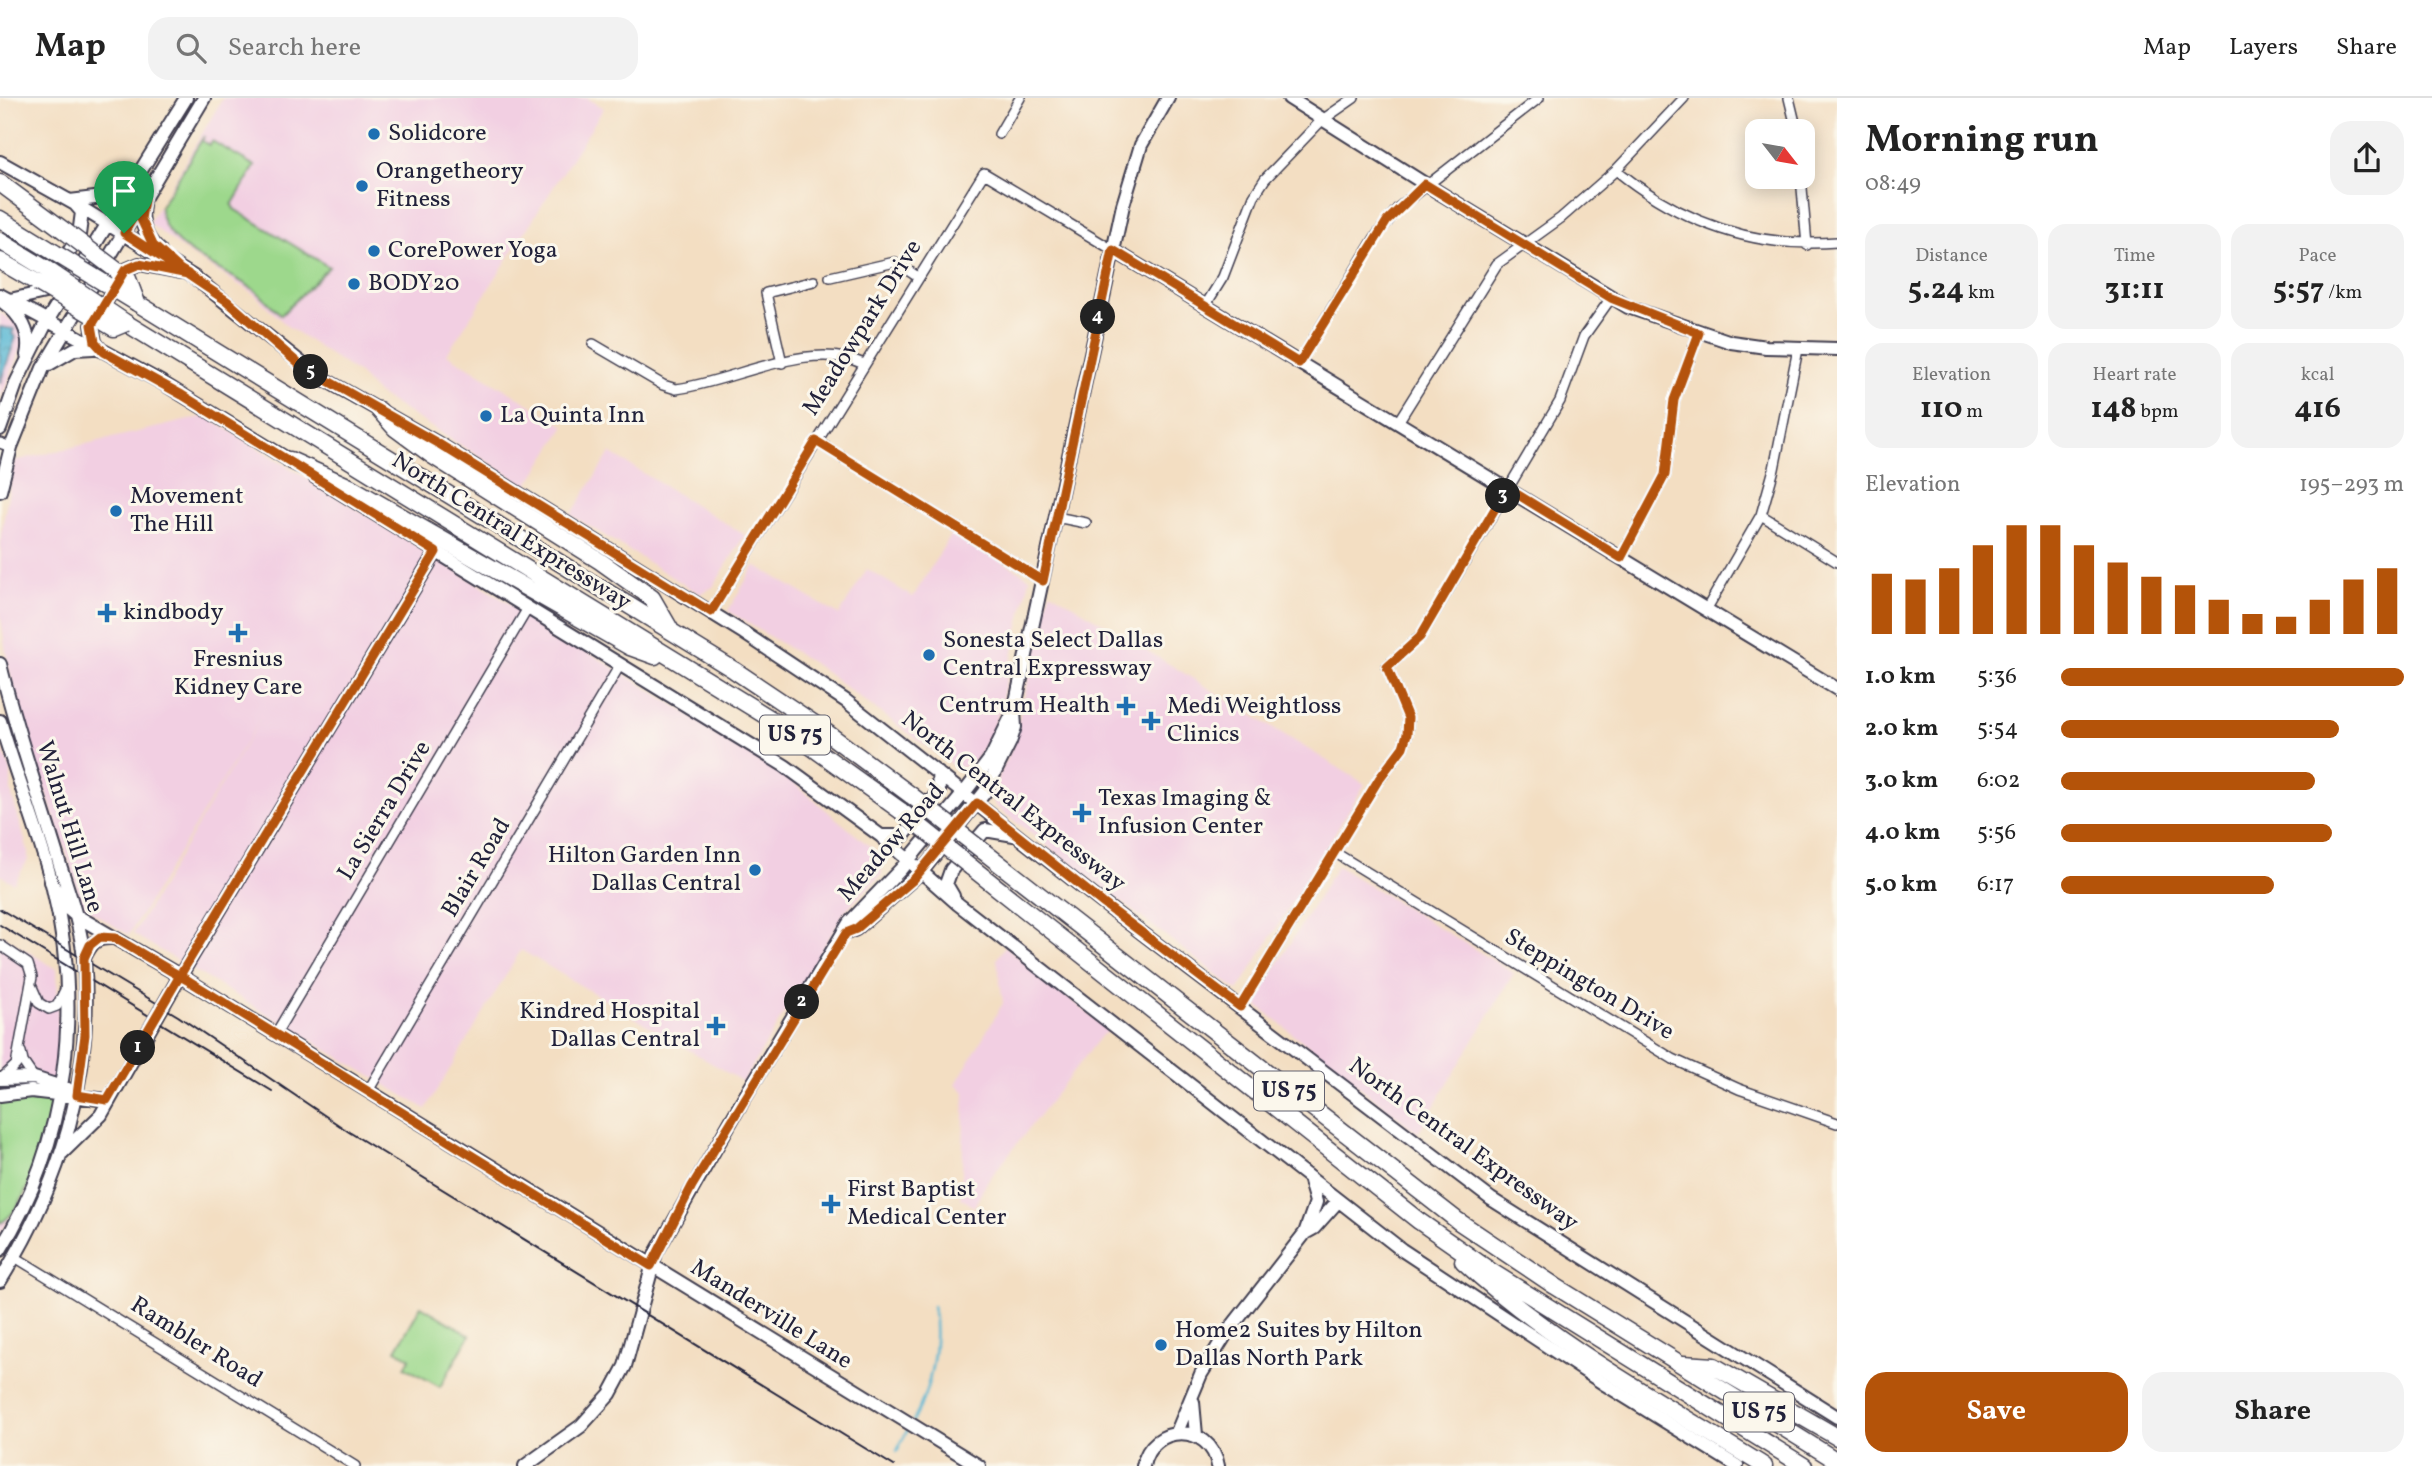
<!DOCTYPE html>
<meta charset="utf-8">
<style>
:root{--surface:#fff;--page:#f2f2f2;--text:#222;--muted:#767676;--line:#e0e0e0;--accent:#b45309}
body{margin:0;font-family:Vollkorn,serif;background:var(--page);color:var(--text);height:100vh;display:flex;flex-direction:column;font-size:26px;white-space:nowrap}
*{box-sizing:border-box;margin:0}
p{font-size:23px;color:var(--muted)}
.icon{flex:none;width:38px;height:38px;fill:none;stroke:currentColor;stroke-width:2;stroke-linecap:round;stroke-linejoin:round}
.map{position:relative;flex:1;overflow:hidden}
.details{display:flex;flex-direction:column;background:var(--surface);width:595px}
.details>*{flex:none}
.needle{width:46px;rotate:121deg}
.buttons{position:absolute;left:1745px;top:21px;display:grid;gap:14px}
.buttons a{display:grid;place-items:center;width:70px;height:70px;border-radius:14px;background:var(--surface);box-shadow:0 4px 18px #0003;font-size:35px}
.pin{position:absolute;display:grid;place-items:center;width:60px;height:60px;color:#fff;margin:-72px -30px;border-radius:50% 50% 50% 0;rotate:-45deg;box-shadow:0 0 7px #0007}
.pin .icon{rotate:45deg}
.km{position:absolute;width:35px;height:35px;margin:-18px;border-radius:50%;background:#222;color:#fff;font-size:19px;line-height:35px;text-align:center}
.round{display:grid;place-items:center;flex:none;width:74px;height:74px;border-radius:21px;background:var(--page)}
.overview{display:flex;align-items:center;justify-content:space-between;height:119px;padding:0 28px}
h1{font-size:38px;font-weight:700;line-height:52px}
.metrics{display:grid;grid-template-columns:repeat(3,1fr);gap:10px;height:119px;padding:7px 28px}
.metrics div{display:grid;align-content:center;border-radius:18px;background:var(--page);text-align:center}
.metrics b{font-size:30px;font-weight:700}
.metrics small{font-size:19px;font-weight:400}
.metrics p{font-size:19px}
.chart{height:196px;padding:14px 28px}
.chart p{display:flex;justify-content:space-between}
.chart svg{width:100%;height:126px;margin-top:7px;stroke:var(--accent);stroke-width:6}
.action{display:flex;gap:14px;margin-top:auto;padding:14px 28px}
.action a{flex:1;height:80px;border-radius:21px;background:var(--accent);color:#fff;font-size:28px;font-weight:700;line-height:80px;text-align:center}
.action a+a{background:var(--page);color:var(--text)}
ul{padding:0 28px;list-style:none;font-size:23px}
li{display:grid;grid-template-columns:112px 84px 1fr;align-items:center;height:52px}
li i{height:18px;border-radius:9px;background:var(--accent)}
header{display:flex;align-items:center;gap:42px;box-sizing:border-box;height:98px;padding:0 35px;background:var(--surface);border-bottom:2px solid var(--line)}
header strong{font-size:33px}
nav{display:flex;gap:38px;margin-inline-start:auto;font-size:24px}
.search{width:490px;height:63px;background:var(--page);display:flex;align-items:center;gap:18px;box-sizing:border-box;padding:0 24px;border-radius:21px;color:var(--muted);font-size:26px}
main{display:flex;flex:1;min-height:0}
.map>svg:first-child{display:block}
.built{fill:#f2cfe2}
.green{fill:#9dd88c;stroke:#607d64;stroke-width:2}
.water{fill:url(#water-ripples);stroke:#3b6c87;stroke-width:2}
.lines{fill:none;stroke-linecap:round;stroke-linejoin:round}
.stream{stroke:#54b6d3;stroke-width:2.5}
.street-casing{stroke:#413e4f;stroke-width:12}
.secondary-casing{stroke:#413e4f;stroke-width:16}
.highway-casing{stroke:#413e4f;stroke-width:19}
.street{stroke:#fff;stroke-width:9}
.secondary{stroke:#fff;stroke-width:12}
.highway{stroke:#fff;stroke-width:16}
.tram{stroke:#22223b;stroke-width:2}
.highway-bridge-casing{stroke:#413e4f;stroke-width:19;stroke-linecap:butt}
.highway-bridge{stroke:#fff;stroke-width:16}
.route-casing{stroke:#fff;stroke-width:14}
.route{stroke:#b45309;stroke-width:9}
.poi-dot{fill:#1f6fb2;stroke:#fbf7ec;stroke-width:2.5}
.labels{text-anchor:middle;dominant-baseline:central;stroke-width:6;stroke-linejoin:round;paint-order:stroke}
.shield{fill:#fbf7ec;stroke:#636270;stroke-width:2}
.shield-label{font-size:23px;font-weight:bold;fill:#22223b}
.poi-label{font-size:24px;fill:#22223b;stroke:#fbf7ec;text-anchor:start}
.street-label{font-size:24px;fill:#22223b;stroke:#fbf7ec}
</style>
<header>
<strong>Map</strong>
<div class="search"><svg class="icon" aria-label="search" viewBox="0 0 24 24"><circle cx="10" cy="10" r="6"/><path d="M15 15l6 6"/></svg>Search here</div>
<nav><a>Map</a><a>Layers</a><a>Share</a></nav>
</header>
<main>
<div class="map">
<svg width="1837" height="1368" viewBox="0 0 1837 1368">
<defs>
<pattern id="water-ripples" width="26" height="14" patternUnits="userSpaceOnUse" patternTransform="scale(1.75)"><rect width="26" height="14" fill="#54b6d3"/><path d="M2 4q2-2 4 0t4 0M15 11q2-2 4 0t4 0" fill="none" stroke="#4594ac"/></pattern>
</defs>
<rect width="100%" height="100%" fill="#fbf7ec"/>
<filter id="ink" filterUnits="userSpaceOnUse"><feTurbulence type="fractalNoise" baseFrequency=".0143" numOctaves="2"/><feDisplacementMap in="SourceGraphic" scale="14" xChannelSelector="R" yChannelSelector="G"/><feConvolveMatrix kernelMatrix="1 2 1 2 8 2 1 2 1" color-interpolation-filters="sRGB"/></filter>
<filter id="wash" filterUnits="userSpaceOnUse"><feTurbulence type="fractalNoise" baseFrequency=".00686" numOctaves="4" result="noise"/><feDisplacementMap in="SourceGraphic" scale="28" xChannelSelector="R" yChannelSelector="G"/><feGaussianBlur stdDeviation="1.57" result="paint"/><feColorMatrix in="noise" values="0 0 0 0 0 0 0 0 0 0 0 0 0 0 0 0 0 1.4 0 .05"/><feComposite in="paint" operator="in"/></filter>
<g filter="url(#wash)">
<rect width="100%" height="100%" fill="#f3dec2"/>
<path class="built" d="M223,0H587L604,10L447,256L565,328L527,388L378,296L359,276L287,228L254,196L189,156L149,125Z
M0,215L17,226L23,239L22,249L0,302Z
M206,318L773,668L879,756L882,776L846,812L743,984L521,852L426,1011L133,836L265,613L129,837L81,807L69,763L22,624L7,563L0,513L1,437L14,363Z
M610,355L745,437L713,489L700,496L571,417Z
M953,433L1030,480L999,614L989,641L972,667L956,670L810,563L728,513L755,467L839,517L867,471L913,499Z
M1050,493L1365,686L1238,893L995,708L991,695L1012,649Z
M0,646L11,672V694L28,753V762L14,785L0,777Z
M1337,768L1514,875L1418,1035L1254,905Z
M0,837L57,871L59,954L52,1008L13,1115L0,1136Z
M1005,848L1110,933L1102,937L987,1084L974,1109L961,1100L965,994L956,986L1003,905L997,861Z"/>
<path class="green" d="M204,38L202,43L209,47L212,43L255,68L232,107L234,111L329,169L281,217C273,209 265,201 257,194C226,170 163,154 160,109Z
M38,998L55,1001C46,1032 30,1111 0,1125V1002Z
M421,1208L470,1237L440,1289L405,1269L410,1260L396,1252Z"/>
<path class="water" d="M0,229L14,231L12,236L16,239L0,285Z"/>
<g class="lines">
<path class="stream" d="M913,1323C931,1291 940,1244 933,1208
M897,1353L909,1329"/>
</g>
</g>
<g filter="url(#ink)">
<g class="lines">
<g class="street-casing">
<path id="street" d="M1789,0L1797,33
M999,36L1020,0
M1616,72C1680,124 1754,151 1837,144
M1801,79L1807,147
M830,179L895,164L918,179
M1205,208L1223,179L1254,98L1265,81L1321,23L1354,0
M593,246L663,287L676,291C733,284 809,240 864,266
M782,265L766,195L814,183
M1299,265L1374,141L1398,110L1539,0
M1398,324L1497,166L1561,120L1616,72L1684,0
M816,343L1043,483
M0,345L11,349
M1761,417L1837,464
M1056,419L1086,425
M1621,460L1665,377L1674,302L1699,235
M1706,512L1761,417L1774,371L1798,251
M711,514L984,75L1113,152
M1334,754L1673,961L1739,991L1837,1025
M0,847L28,866L32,879L16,967L2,980
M32,889L39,905L49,911L57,908L65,892
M1240,909L1379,681L1403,649L1407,636L1408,620L1387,569L1420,539L1560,303L1584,238L1611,200
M275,937L528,510
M21,954L23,964L34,980
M368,993L620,567
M15,1159L355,1368"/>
</g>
<g class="secondary-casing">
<path id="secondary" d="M1289,0L1425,86L1628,209L1731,244L1766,249L1837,251
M0,64L75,106L194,179L315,276L439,346L744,535L846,603L1104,806L1491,1101L1837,1319
M70,103L103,99L132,85
M143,107C140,125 146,141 160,153
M1113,152L1837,591
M0,197L161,284L297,367
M10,202L45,194L79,137L82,114L75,106
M3,204C20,216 32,235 27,257
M101,252L95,244L92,227L125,172L139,166L181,174
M49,266L75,251L93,250
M0,331L17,283L47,223L186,0
M315,379L785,668L881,738L958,806L1402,1152L1606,1287L1737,1368
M0,393L11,349L43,270L204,0
M0,566C16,633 39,698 59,764C69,795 81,828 84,861C94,977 61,1086 0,1183
M0,623C16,678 38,731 52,786C83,910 68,1043 0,1152
M881,738H903L939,693L938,675
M51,784L68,811L75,817L189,883L979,1368
M953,798L946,786L951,772L985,732L1014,737
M846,835L856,831L922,773L985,694L1010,644L1015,629L1014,613L1123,107L1141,47L1168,0
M84,860C92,844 96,839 114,840
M0,981L34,980L68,991
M0,997L31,993L107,1002
M62,1055L101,1017L180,878L436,454
M1305,1135L1316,1104L1310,1083
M1193,1304L1196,1337
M1177,1334L1201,1276L1226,1236L1305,1135L1314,1130L1338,1103
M525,1368L581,1328L610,1296L625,1268L656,1155L743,1002L849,825L901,771L964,695L991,660L1014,613
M1143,1368C1151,1325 1211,1324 1218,1368"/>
</g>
<g class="highway-casing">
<path id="highway" d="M0,85L66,134
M0,121L55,155
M0,143L46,171
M0,163L38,185
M137,205L734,572L819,629L912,698
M126,225L784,629L901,713
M379,312L395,330L433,358L600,463L652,500L670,531
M290,362L350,389L630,549L655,558
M983,753L1458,1123L1555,1188L1837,1363
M971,769L1419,1123L1492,1174L1804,1368
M1463,1163C1551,1245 1662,1305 1764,1368
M1683,1266L1714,1268L1837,1339"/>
</g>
<use href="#street" class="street"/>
<use href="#secondary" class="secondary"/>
<use href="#highway" class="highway"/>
<path class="tram" d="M0,811L178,918L349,1034L894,1368
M0,827L272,993"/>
<g class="highway-bridge-casing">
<path id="highway-bridge" d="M66,134L128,181L137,205
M55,155L137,205
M46,171L126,225
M38,185L114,230L126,225
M912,698L983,753
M901,713L971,769"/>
</g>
<use href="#highway-bridge" class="highway-bridge"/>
</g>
</g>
<g class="lines" filter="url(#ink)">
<g class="route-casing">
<path id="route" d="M124,135L181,172L188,176L139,166L125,172L92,227L95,244L104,254L182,297L436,454L185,869C159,913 133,958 107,1002L77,997L85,937L84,860L90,847L100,839L115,840L171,873L189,883L651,1168L692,1088L846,835L856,831L914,781L977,705L1104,806L1240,909L1379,681L1403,649L1407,636L1408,620L1387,569L1420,539L1507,390L1621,460L1665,377L1674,302L1699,235L1611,200L1425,86L1387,123L1299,265L1113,152L1043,483L816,343L711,514L439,346L300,267L227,203L181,172L153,147L141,121L144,101L124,135"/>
</g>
<use href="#route" class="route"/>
</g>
<g class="poi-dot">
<circle cx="374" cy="36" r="7"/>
<circle cx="362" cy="88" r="7"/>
<circle cx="374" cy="153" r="7"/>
<circle cx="354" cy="186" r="7"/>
<circle cx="486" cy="318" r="7"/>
<circle cx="116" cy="413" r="7"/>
<path d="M103.5 504.5h7v7h7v7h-7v7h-7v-7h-7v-7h7z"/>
<path d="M234.5 524.5h7v7h7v7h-7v7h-7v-7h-7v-7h7z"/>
<circle cx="929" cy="557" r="7"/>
<path d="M1122.5 597.5h7v7h7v7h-7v7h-7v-7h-7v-7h7z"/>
<path d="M1147.5 612.5h7v7h7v7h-7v7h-7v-7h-7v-7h7z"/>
<path d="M1078.5 704.5h7v7h7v7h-7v7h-7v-7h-7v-7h7z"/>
<circle cx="755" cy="772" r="7"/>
<path d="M712.5 917.5h7v7h7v7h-7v7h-7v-7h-7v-7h7z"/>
<path d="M827.5 1095.5h7v7h7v7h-7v7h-7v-7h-7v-7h7z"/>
<circle cx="1161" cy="1247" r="7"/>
</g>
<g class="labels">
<g class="shield">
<rect x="760" y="617.5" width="70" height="39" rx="5"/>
<rect x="1254" y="973.5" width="70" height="39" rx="5"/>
<rect x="1724" y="1294.5" width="70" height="39" rx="5"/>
</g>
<g class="shield-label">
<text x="795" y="637">US 75</text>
<text x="1289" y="993">US 75</text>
<text x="1759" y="1314">US 75</text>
</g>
<g class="poi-label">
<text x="388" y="36">Solidcore</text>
<text x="376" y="74">Orangetheory<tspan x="376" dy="28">Fitness</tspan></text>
<text x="388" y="153">CorePower Yoga</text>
<text x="368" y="186">BODY20</text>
<text x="500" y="318">La Quinta Inn</text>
<text x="130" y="399">Movement<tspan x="130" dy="28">The Hill</tspan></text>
<text x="123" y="515">kindbody</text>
<text x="943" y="543">Sonesta Select Dallas<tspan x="943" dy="28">Central Expressway</tspan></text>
<text x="238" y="562" text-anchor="middle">Fresnius<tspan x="238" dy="28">Kidney Care</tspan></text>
<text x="1110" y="608" text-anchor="end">Centrum Health</text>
<text x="1167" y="609">Medi Weightloss<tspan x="1167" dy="28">Clinics</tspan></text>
<text x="1098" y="701">Texas Imaging &amp;<tspan x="1098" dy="28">Infusion Center</tspan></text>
<text x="741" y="758" text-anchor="end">Hilton Garden Inn<tspan x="741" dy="28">Dallas Central</tspan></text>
<text x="700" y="914" text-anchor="end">Kindred Hospital<tspan x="700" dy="28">Dallas Central</tspan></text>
<text x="847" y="1092">First Baptist<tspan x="847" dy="28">Medical Center</tspan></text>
<text x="1175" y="1233">Home2 Suites by Hilton<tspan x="1175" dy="28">Dallas North Park</tspan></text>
</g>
<g class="street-label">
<text transform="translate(863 230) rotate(-58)">Meadowpark Drive</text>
<text transform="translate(511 434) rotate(32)">North Central Expressway</text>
<text transform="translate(1013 704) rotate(38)">North Central Expressway</text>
<text transform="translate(385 713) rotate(-59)">La Sierra Drive</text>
<text transform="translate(69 729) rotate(73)">Walnut Hill Lane</text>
<text transform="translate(892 745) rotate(-49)">Meadow Road</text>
<text transform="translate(477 770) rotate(-59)">Blair Road</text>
<text transform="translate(1589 887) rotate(31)">Steppington Drive</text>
<text transform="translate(1463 1047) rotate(36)">North Central Expressway</text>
<text transform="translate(771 1217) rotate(32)">Manderville Lane</text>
<text transform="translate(196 1245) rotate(32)">Rambler Road</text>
</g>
</g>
</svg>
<div class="buttons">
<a><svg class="needle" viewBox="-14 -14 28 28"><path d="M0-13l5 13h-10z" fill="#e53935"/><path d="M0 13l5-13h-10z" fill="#767676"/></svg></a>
</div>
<div class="pin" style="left:124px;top:135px;background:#1e9e55"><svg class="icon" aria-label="arrive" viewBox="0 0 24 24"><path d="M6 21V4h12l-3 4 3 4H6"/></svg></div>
<b class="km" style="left:138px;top:950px">1</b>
<b class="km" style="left:802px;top:904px">2</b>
<b class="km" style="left:1503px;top:398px">3</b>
<b class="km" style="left:1098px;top:219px">4</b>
<b class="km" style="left:311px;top:274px">5</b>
</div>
<section class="details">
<div class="overview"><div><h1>Morning run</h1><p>08:49</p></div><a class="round"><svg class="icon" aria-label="share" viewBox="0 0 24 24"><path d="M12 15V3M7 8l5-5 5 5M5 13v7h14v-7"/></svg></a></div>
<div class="metrics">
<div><p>Distance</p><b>5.24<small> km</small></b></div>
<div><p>Time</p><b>31:11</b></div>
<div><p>Pace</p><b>5:57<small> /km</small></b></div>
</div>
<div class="metrics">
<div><p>Elevation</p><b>110<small> m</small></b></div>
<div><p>Heart rate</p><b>148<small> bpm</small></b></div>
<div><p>kcal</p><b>416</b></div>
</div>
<div class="chart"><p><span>Elevation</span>195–293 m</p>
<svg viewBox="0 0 160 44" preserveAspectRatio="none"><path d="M5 44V23M15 44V25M25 44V21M35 44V13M45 44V6M55 44V6M65 44V13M75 44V19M85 44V24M95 44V27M105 44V32M115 44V37M125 44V38M135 44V32M145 44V25M155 44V21"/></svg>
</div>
<ul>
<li><b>1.0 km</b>5:36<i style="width:100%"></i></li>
<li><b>2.0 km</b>5:54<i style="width:81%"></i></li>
<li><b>3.0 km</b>6:02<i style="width:74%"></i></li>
<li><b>4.0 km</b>5:56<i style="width:79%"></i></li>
<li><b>5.0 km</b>6:17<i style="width:62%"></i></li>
</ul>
<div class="action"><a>Save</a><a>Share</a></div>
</section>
</main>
